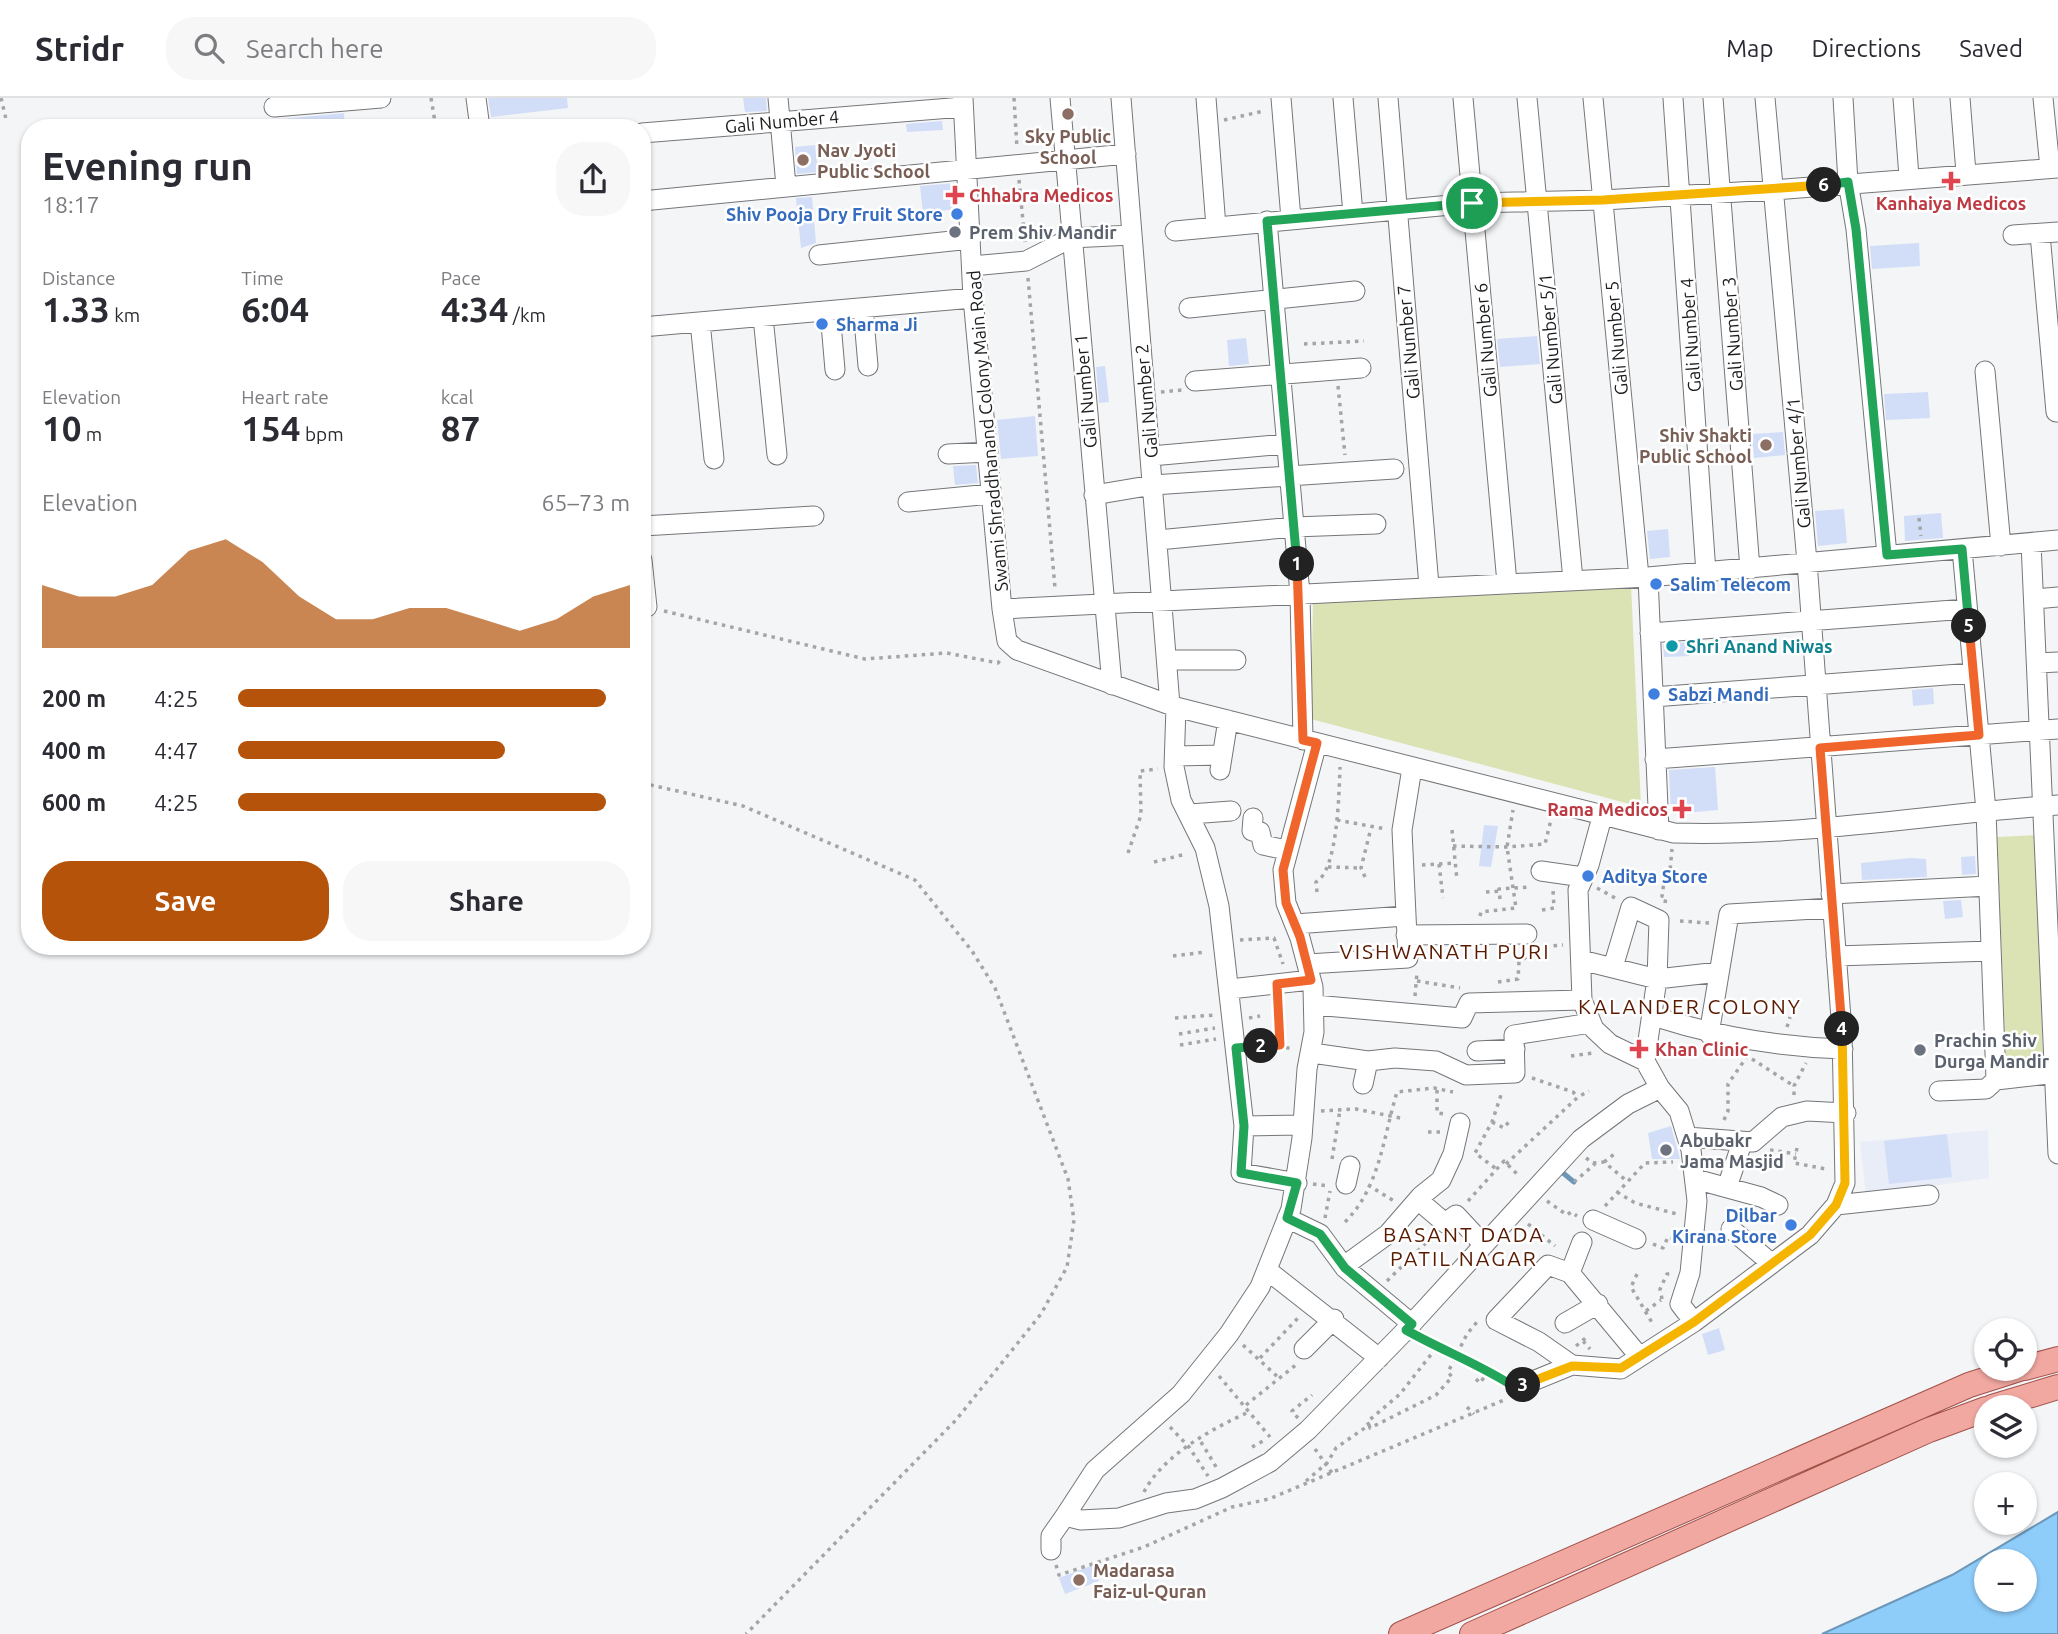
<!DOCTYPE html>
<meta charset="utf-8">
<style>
:root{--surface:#fff;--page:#f7f7f7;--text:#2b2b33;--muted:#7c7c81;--line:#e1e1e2;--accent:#b45309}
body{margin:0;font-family:Ubuntu,sans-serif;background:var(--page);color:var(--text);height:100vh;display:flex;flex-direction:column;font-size:26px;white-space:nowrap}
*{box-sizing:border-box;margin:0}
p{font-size:23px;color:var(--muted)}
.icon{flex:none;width:38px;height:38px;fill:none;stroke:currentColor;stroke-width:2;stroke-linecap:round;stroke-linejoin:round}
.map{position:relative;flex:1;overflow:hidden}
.drawer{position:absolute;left:21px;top:21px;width:630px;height:836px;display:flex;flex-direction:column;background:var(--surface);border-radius:28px;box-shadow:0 2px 5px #0004}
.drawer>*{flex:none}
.tools{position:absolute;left:1974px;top:1220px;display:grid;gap:14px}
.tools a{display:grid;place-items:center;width:63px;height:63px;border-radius:50%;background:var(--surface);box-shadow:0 2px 5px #0004;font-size:35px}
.pin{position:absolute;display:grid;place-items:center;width:60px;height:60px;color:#fff;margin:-30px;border:4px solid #fff;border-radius:50%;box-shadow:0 2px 7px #0007}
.km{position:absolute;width:35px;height:35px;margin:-18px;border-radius:50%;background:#222;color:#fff;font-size:19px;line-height:35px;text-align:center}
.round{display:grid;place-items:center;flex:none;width:74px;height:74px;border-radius:28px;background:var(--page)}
.headline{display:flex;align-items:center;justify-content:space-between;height:119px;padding:0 21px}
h1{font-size:38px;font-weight:700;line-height:52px}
.figures{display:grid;grid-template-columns:repeat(3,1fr);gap:10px;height:119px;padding:7px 21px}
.figures div{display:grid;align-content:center}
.figures b{font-size:35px;font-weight:700}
.figures small{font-size:19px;font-weight:400}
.figures p{font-size:19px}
.chart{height:196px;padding:14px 21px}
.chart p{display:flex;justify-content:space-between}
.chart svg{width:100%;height:126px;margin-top:7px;fill:var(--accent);opacity:.7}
.action{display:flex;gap:14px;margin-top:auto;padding:14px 21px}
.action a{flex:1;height:80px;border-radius:28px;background:var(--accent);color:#fff;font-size:28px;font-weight:700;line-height:80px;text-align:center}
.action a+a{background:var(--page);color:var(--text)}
ul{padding:0 21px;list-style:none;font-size:23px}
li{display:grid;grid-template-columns:112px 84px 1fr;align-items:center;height:52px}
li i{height:18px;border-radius:9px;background:var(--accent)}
header{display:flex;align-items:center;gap:42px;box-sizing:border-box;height:98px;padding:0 35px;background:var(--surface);border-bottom:2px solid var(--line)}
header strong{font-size:33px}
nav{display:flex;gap:38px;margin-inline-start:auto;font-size:24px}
.search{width:490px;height:63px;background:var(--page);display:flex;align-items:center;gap:18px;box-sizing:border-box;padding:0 24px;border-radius:28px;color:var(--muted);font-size:26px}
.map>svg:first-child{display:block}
.built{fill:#e9edf7}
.green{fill:#dbe2b4}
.water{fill:#8eccfa;stroke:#6c97b8;stroke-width:2;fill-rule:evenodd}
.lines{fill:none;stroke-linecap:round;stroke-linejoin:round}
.stream{stroke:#6c97b8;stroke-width:5}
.building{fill:#d2def7}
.minor-casing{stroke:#757679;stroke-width:21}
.major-casing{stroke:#a1514a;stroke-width:26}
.path{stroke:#a4a5a7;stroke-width:3.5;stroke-dasharray:3.5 5;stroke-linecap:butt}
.minor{stroke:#fff;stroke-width:19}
.major{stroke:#f1a8a1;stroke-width:24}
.split-1-casing{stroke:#fff;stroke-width:14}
.split-2-casing{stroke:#fff;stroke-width:14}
.split-3-casing{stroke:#fff;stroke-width:14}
.split-4-casing{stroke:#fff;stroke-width:14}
.split-5-casing{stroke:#fff;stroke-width:14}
.split-6-casing{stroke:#fff;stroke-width:14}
.split-7-casing{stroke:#fff;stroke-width:14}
.split-1{stroke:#22a559;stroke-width:9}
.split-2{stroke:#f0652b;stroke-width:9}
.split-3{stroke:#22a559;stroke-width:9}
.split-4{stroke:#f5b400;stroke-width:9}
.split-5{stroke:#f0652b;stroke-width:9}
.split-6{stroke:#22a559;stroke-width:9}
.split-7{stroke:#f5b400;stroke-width:9}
.education-dot{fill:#8d6e63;stroke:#fff;stroke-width:2.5}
.health-dot{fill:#e0444e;stroke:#fff;stroke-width:2.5}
.shop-dot{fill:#3f7fe0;stroke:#fff;stroke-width:2.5}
.worship-dot{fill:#6b7280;stroke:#fff;stroke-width:2.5}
.culture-dot{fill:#0f9aa8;stroke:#fff;stroke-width:2.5}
.labels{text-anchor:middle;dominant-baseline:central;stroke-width:5;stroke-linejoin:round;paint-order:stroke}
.street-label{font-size:18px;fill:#1c1c1d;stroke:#fff}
.education-label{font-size:18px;font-weight:bold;fill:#785e54;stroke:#fff;text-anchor:start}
.health-label{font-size:18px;font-weight:bold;fill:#be3a42;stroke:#fff;text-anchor:start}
.shop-label{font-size:18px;font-weight:bold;fill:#366cbe;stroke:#fff;text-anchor:start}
.worship-label{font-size:18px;font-weight:bold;fill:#5b616d;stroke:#fff;text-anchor:start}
.culture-label{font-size:18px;font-weight:bold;fill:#0d838f;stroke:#fff;text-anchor:start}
.quarter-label{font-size:21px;letter-spacing:2px;fill:#591a00;stroke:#fff}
</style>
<header>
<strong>Stridr</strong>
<div class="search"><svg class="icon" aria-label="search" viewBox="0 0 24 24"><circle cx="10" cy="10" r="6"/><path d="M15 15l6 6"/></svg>Search here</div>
<nav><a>Map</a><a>Directions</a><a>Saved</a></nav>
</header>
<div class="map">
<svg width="2058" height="1536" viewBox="0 0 2058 1536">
<rect width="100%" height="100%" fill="#f4f5f7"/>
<path class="built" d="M1988,1032L1989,1080L1866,1097L1860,1044Z"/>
<path class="green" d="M1631,486L1641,709L1311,621L1313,501Z
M2037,737L2043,963L2006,965L1997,739Z"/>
<path class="water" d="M2058,1414V1536H1822L1952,1477ZM1986,1463H2025V1502H1986Z"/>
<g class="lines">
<path class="stream" d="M1557,1070L1574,1084"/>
</g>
<path class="building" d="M488,0H567L568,10L491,19Z
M743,0H766L767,13L745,14Z
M344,15L345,30H283L282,21Z
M942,23L943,32L907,34L906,26Z
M815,47L818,74L797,76L795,49Z
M955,85L956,111L923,115L920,88Z
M812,99L816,145L801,150L796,100Z
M1919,145L1920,168L1872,171L1870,148Z
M1537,238L1540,266L1500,269L1497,241Z
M1246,240L1249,266L1229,268L1227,242Z
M1105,268L1109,304L1099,305L1096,269Z
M1928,294L1930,320L1886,322L1884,296Z
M1035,318L1038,358L1001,361L997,322Z
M1783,334L1785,357L1754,360L1752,336Z
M976,367L978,385L955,387L953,368Z
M1844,411L1847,445L1818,448L1815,413Z
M1941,415L1943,440L1905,443L1904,418Z
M1668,431L1670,459L1650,461L1647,433Z
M1689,544L1690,558L1664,559L1663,546Z
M1933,590L1934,606L1913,608L1912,592Z
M1715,669L1718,712L1671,716L1669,672Z
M1484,727L1498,728L1491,769L1479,768Z
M1975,758L1976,776L1962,777L1961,759Z
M1910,760L1926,761L1927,779L1862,782L1861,765Z
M1961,802L1963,819L1945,821L1943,803Z
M1671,1028L1680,1061H1652L1648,1035Z
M1947,1036L1952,1079L1889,1086L1884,1043Z
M1719,1230L1725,1252L1708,1257L1702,1236Z
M1093,1467L1099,1483L1065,1496L1059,1480Z"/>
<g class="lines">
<g class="minor-casing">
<path id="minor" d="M476,0L480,30
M778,0L786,88
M963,0L973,200L1002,511L1007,543L1017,552L1176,609L1674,735C1802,739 1930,716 2058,707
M1060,0L1112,587
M1121,0L1170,607
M1206,0L1216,129
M1281,0L1291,121
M1343,0L1353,116
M1388,0L1429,488
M1463,0L1507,485
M1527,0L1573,482
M1593,0L1639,479
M1673,0L1706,475
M1713,0L1750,471
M1843,0L1848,84L1856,131L1887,457
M1903,0L1909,79
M1960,0L1966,75
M2043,0L2050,70
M274,9L381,0
M642,35L963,9
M642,103L1126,56
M1267,123L1300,496L1303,642
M1175,133L1472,105L1603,102L1773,92L2058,70
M2040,136L2056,314H2058
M2013,137L2058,134
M819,157L971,141
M972,168L1026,163L1071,140L1132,137
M863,210L868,268
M1189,210L1355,193
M830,214L835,272
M763,219L777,357
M700,224L714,361
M642,229L973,200
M1985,273L2001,448
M1195,283L1361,270
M948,356L988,354
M1151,358L1286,346
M1094,397L1153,387L1394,371
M908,404L991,396
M642,428L814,418
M1158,442L1294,429L1376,426
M2031,445L2058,1056
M1962,451L1986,713L1996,982
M642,462L647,509
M1648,479L1659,732
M2035,501L2058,499
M1002,511L1648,479L2058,442
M1650,535L1967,511
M1167,562H1236
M2038,565L2058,564
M1653,599L1973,575
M1176,609L1174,669L1181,702L1205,750L1219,808L1244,1028L1241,1075L1297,1085
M1175,658L1222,657
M1655,661L2058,631
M1220,672L1228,622
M1190,716L1231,713
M1602,719L1589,767L1578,792L1582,902L1594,931L1610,946L1645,963
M1253,720L1252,733L1260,734L1263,747L1286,752
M1541,773L1583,779
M1831,796L1989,788
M1295,826L1405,818
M1406,837L1527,836
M1836,858L1991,853
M1581,862L1657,881L1719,874
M1307,866L1408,860L1402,732L1412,670
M1613,869L1631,809L1659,822L1657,881L1645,963L1660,990L1679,1013L1691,1052L1697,1103L1690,1175L1680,1206L1694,1224
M1230,891L1311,882
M1314,907L1462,920L1469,905L1582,902
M1653,918C1715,938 1777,949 1843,951
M1709,936L1729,816L1832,810
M1477,953L1515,951
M1312,955L1368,963L1395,960L1436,963L1466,977L1515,975L1514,937L1591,925
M1996,982L2058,975
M1363,986L1368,963
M1939,993L1986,991L1996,982
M1244,1028L1303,1027
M1687,1039L1753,1044L1782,1019L1807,1013L1846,1015
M1695,1081L1761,1099L1778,1107
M1346,1086L1350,1068
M1727,1089L1742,1045
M1418,1102L1445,1125L1456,1117L1484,1147
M1836,1107L1929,1097
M1287,1120L1320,1136L1345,1170L1412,1226
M1593,1122L1636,1141
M1731,1131L1771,1165
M1582,1144L1570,1175L1639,1258
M1344,1168L1388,1136L1421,1098L1441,1082L1453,1056L1460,1025
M1267,1172L1379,1260
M1570,1175L1548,1167L1496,1222L1539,1244L1572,1267
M1565,1225L1598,1206
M1304,1251L1334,1221
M1516,1290L1572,1267L1621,1271L1694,1224L1810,1137L1836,1107L1845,1085L1842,934L1807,464L1765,0
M1065,1418L1095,1372L1181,1296L1229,1236L1260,1189L1291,1111L1302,1040L1307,971L1314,934L1313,889L1300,840L1286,805L1283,772L1317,645
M1051,1452V1438L1065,1418L1081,1422L1119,1420L1166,1405L1195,1401L1222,1390L1270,1364L1308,1332L1406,1232L1581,1041L1628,1006L1660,990"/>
</g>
<g class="major-casing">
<path id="major" d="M2025,1270L2058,1261
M1992,1309L2058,1289
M1401,1536L1969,1287L2022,1270
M1472,1536L1929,1332L1986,1311"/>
</g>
<path class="path" d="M1,0L6,21
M431,0L436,30
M1014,0L1017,50
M1224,22L1264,13
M1019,82L1025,144
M1028,180L1055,490
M1304,246L1364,243
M1338,288L1345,357
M1161,294L1182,292
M1919,420L1921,438
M664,513L865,561L947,555L998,565L1001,561
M642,685L743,708L915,782L972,853L995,890L1068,1081L1074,1122L1067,1169L1041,1216L956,1322L746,1536
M1337,722L1386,731
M1452,732L1457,782
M1453,748L1507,749L1545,746L1551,722
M1128,755L1141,717L1140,673L1158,671
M1154,764L1186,756
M1439,766L1443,800
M1422,767L1454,765
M1328,769L1361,770
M1365,779L1361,770L1371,730
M1597,790L1617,801
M1317,794L1316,784C1338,772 1339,694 1340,669
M1486,794L1500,793
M1500,801L1499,791L1530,789
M1665,805L1666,799L1662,798L1664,784H1669L1672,751
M1542,812L1554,810L1553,792
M1480,818L1481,814L1516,810L1507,749L1513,712
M1680,823L1709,825
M1240,842L1274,840L1283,866
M1173,858L1205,854
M1417,883L1460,890
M1498,884L1518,881L1519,864L1541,849L1563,847
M1415,898L1417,875
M1278,904L1280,947
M1175,920L1215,917
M1249,920L1260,918
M1787,929L1790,919
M1179,936L1215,930
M1180,947L1216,941
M1252,949L1293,950
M1571,958L1593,955
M1752,961L1794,988
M1532,980L1573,994L1578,999
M1437,992V1015L1445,1016
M1794,997V988L1806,965
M1321,1013L1356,1011L1405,1021
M1724,1022L1728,1013V986L1746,960
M1492,1024L1504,1030L1511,1021
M1428,1034H1441
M1797,1050L1794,1065L1826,1071
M1770,1052L1796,1056
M1586,1060L1593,1065L1604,1064L1628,1084
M1332,1061L1340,1012
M1604,1064L1617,1054
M1506,1066L1578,999L1589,993
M1495,1070L1475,1055L1492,1024L1502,994
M1574,1084L1595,1066
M1313,1086L1329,1088
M1368,1087L1394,1103
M1617,1094L1635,1105L1677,1116
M1468,1103L1504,1063L1520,1079
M1547,1103L1567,1117L1571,1114L1577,1118
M1605,1108L1645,1065L1673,1064
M1325,1120L1330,1093
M1345,1124C1380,1089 1383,1040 1397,994L1434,990L1453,994
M1528,1126L1555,1148
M1653,1146L1663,1150L1668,1139L1676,1141
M1637,1176L1631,1189L1654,1228
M1387,1183L1434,1137
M1662,1201L1660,1191L1667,1176H1670
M1646,1213L1661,1202
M1420,1240L1501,1280
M1583,1243L1590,1251
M1243,1247L1280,1281
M1576,1248L1588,1238
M1260,1260L1298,1220
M1219,1278L1270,1339
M1476,1281L1480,1285L1489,1272
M1246,1307L1297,1266
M1467,1309L1474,1316
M1298,1320L1292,1313L1312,1297
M1369,1327L1370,1330L1436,1297L1452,1279L1448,1274L1467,1236L1477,1224
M1170,1329L1189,1349L1208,1378
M1201,1344L1218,1372
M1252,1349L1265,1342
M1315,1351L1332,1375
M1306,1383L1327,1365L1336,1350L1369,1327L1367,1324L1400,1296L1437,1249
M1144,1394C1163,1357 1213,1330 1249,1314
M1056,1467L1059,1477L1144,1449L1232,1409L1269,1401L1504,1302"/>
<use href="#minor" class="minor"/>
<use href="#major" class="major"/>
</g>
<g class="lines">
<g class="split-1-casing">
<path id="split-1" d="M1297,466L1267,123L1472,105"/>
</g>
<g class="split-2-casing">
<path id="split-2" d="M1261,948L1280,947L1277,886L1311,882L1300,839L1286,805L1283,772L1317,645L1303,642L1297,466"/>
</g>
<g class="split-3-casing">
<path id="split-3" d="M1261,948L1236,950L1244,1028L1241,1075L1297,1085L1287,1120L1320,1136L1345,1170L1412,1226L1406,1232C1443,1253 1482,1267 1516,1290L1523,1287"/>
</g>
<g class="split-4-casing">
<path id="split-4" d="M1523,1287L1572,1268L1621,1270L1694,1224L1810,1137L1836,1107L1845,1085L1842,931"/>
</g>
<g class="split-5-casing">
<path id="split-5" d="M1842,931L1820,650L1979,637L1969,528"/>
</g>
<g class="split-6-casing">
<path id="split-6" d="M1824,87L1848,84L1856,131L1887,457L1962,451L1969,528"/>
</g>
<g class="split-7-casing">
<path id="split-7" d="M1472,105L1603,102L1824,87"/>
</g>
<use href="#split-1" class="split-1"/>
<use href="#split-2" class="split-2"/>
<use href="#split-3" class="split-3"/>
<use href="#split-4" class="split-4"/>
<use href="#split-5" class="split-5"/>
<use href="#split-6" class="split-6"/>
<use href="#split-7" class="split-7"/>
</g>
<g class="education-dot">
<circle cx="1068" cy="16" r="7"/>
<circle cx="803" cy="62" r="7"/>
<circle cx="1766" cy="347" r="7"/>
<circle cx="1079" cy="1482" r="7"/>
</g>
<g class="health-dot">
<path d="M1947.5 72.5h7v7h7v7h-7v7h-7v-7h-7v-7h7z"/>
<path d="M951.5 86.5h7v7h7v7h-7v7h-7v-7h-7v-7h7z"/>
<path d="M1678.5 700.5h7v7h7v7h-7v7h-7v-7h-7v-7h7z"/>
<path d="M1635.5 940.5h7v7h7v7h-7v7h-7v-7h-7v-7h7z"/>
</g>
<g class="shop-dot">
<circle cx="957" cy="116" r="7"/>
<circle cx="822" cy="226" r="7"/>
<circle cx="1656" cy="486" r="7"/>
<circle cx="1654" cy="596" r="7"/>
<circle cx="1588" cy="778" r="7"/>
<circle cx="1791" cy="1127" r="7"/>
</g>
<g class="worship-dot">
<circle cx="955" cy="134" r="7"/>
<circle cx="1920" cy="952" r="7"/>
<circle cx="1666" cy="1052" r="7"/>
</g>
<circle class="culture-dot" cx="1672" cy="548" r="7"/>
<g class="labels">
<g class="street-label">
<text transform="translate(782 23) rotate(-5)">Gali Number 4</text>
<text transform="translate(1732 236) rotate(-94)">Gali Number 3</text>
<text transform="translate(1690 237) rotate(-94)">Gali Number 4</text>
<text transform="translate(1616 240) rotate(-95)">Gali Number 5</text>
<text transform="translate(1550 241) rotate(-95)">Gali Number 5/1</text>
<text transform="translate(1485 242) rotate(-95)">Gali Number 6</text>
<text transform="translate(1408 244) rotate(-95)">Gali Number 7</text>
<text transform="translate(1085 293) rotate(-95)">Gali Number 1</text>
<text transform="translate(1146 303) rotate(-95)">Gali Number 2</text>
<text transform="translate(987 333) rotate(-95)">Swami Shraddhanand Colony Main Road</text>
<text transform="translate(1798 365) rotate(-95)">Gali Number 4/1</text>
</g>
<g class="education-label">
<text x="1068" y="38" text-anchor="middle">Sky Public<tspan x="1068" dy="21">School</tspan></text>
<text x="817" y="52">Nav Jyoti<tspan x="817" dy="21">Public School</tspan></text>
<text x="1752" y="337" text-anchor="end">Shiv Shakti<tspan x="1752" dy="21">Public School</tspan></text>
<text x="1093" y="1472">Madarasa<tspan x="1093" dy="21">Faiz-ul-Quran</tspan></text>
</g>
<g class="health-label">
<text x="969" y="97">Chhabra Medicos</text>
<text x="1951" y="105" text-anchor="middle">Kanhaiya Medicos</text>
<text x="1668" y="711" text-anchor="end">Rama Medicos</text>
<text x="1655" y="951">Khan Clinic</text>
</g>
<g class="shop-label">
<text x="943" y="116" text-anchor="end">Shiv Pooja Dry Fruit Store</text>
<text x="836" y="226">Sharma Ji</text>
<text x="1670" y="486">Salim Telecom</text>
<text x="1668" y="596">Sabzi Mandi</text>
<text x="1602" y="778">Aditya Store</text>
<text x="1777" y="1117" text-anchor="end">Dilbar<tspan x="1777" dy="21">Kirana Store</tspan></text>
</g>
<g class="worship-label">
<text x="969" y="134">Prem Shiv Mandir</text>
<text x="1934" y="942">Prachin Shiv<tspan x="1934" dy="21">Durga Mandir</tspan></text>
<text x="1680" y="1042">Abubakr<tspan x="1680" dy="21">Jama Masjid</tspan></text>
</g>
<g class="culture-label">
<text x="1686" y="548">Shri Anand Niwas</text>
</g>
<g class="quarter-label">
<text x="1445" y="853">VISHWANATH PURI</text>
<text x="1690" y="908">KALANDER COLONY</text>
<text x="1464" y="1136">BASANT DADA<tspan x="1464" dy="24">PATIL NAGAR</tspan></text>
</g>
</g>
</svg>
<div class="tools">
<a><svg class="icon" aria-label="locate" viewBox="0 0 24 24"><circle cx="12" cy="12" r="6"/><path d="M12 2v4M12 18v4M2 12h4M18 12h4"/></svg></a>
<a><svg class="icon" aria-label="layers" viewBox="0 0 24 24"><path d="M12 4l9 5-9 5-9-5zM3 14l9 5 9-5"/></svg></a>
<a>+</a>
<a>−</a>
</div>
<div class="pin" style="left:1472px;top:105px;background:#1e9e55"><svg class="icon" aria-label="arrive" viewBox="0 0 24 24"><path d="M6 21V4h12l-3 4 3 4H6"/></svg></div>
<b class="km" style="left:1297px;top:466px">1</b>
<b class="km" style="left:1261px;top:948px">2</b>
<b class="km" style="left:1523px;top:1287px">3</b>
<b class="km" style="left:1842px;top:931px">4</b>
<b class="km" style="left:1969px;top:528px">5</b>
<b class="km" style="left:1824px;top:87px">6</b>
<section class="drawer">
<div class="headline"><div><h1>Evening run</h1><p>18:17</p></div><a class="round"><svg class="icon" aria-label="share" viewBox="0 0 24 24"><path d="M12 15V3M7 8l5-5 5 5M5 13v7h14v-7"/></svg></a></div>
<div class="figures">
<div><p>Distance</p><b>1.33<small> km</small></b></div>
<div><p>Time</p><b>6:04</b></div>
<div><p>Pace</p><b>4:34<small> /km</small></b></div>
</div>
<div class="figures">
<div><p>Elevation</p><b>10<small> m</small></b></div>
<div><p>Heart rate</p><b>154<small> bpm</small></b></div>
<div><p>kcal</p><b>87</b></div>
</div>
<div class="chart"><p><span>Elevation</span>65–73 m</p>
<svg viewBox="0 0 160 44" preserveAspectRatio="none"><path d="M0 44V22L10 26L20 26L30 22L40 10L50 6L60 14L70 26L80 34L90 34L100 30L110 30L120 34L130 38L140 34L150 26L160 22V44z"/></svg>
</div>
<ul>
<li><b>200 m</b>4:25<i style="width:94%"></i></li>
<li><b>400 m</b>4:47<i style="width:68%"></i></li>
<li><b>600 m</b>4:25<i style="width:94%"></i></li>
</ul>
<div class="action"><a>Save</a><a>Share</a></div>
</section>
</div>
